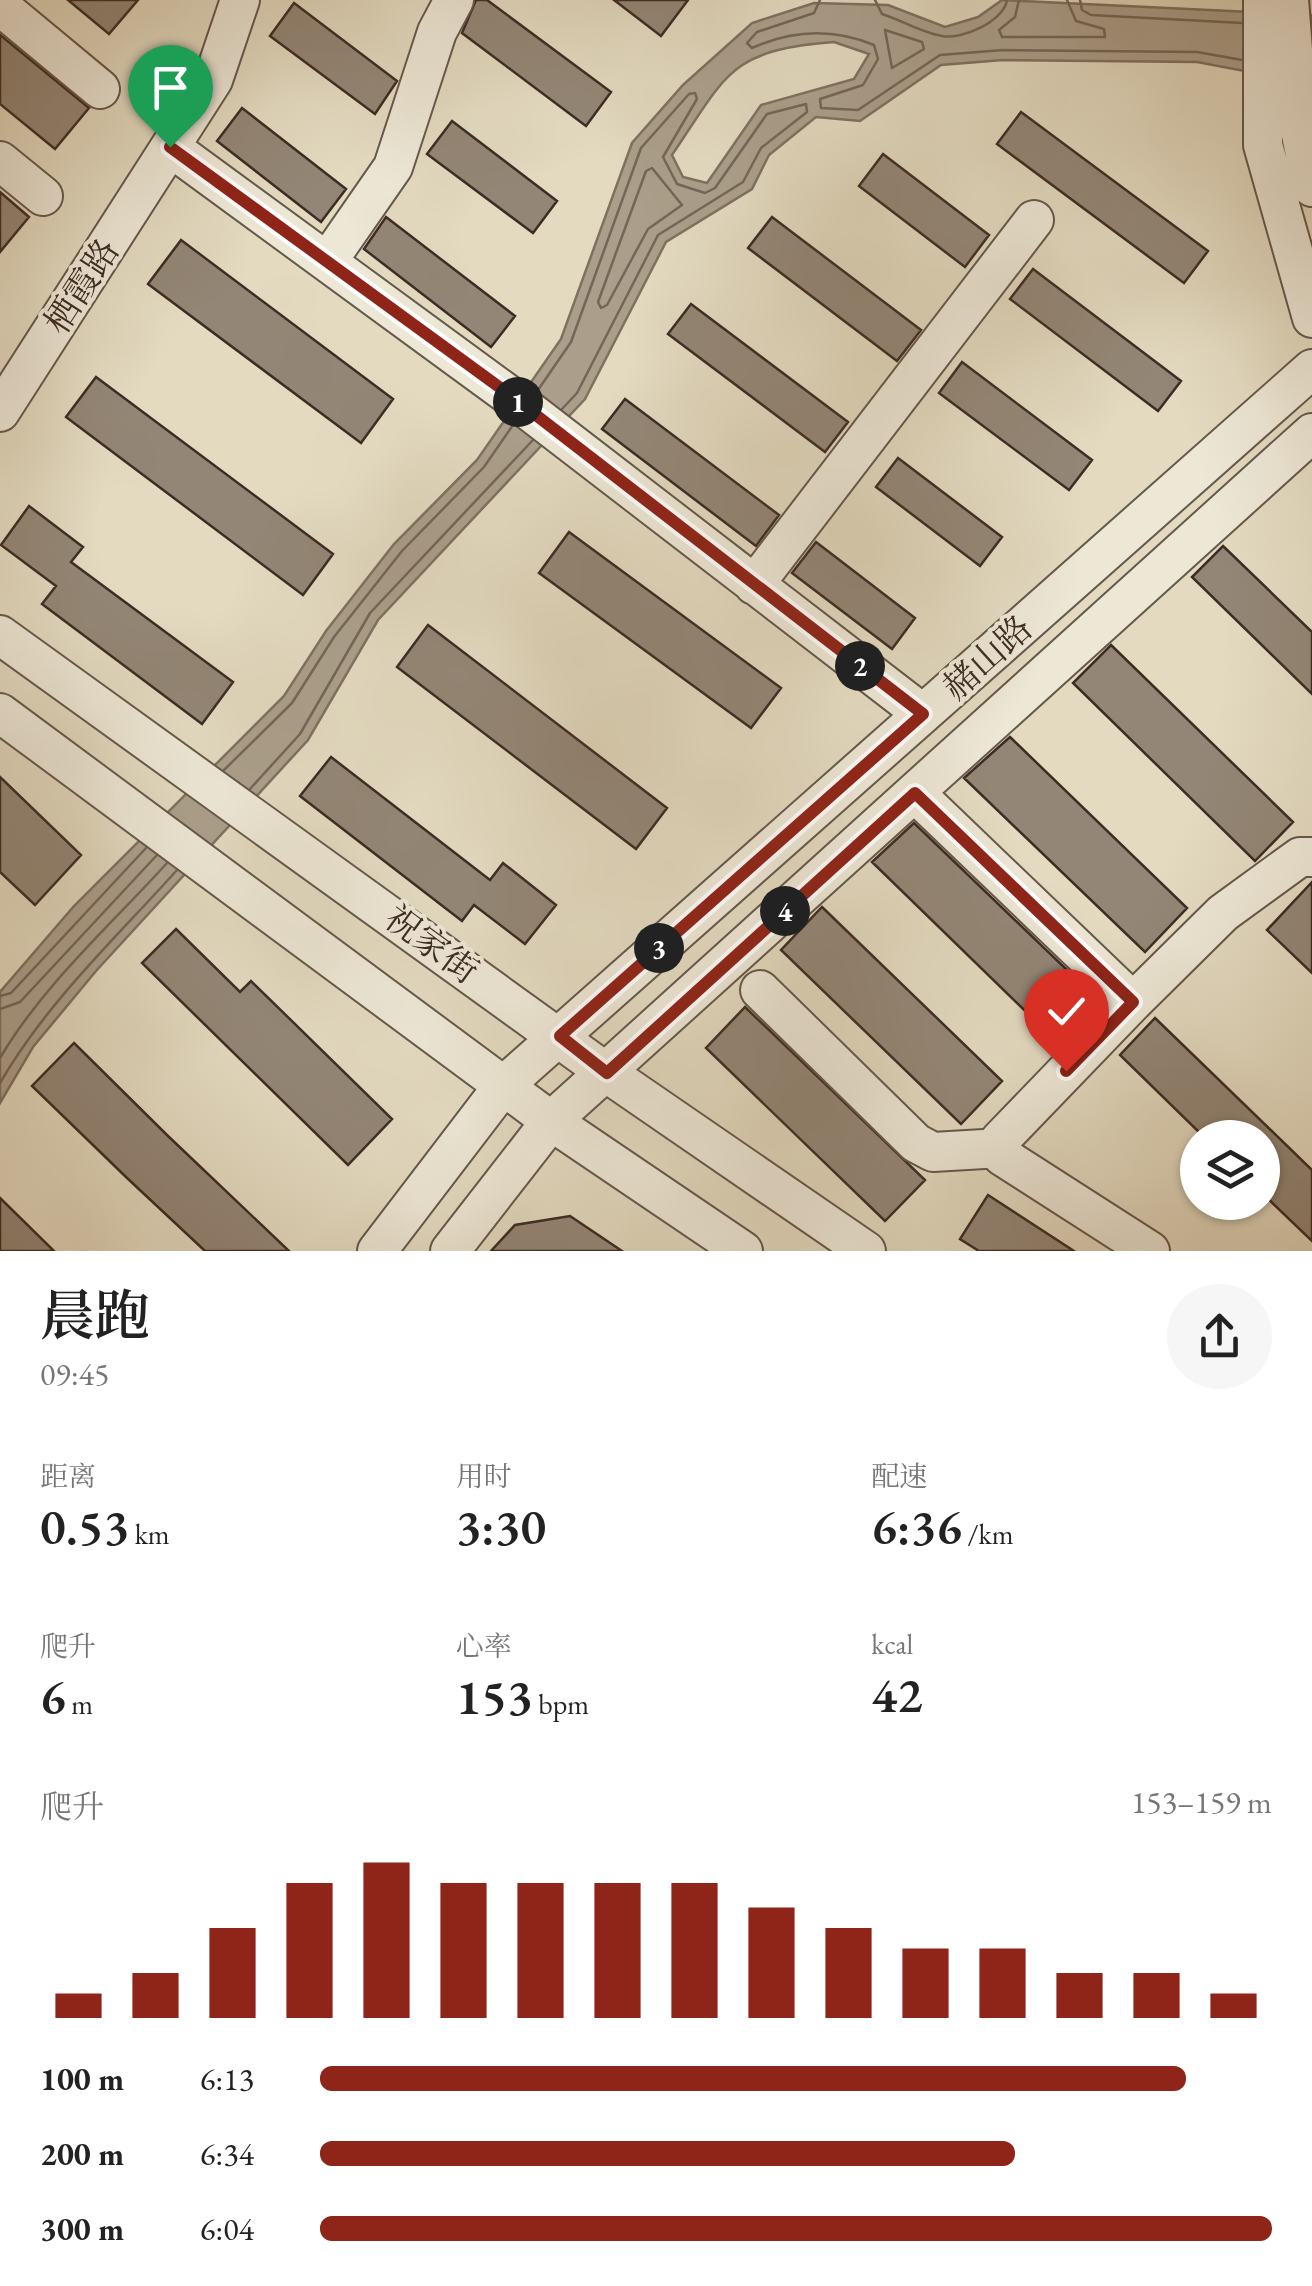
<!DOCTYPE html>
<html lang="zh">
<meta charset="utf-8">
<style>
:root{--surface:#fff;--page:#f6f6f6;--text:#222;--muted:#767676;--accent:#8f2418}
body{margin:0;font-family:"EB Garamond","Noto Serif SC",serif;background:var(--page);color:var(--text);height:100vh;display:flex;flex-direction:column;font-size:38px;white-space:nowrap}
*{box-sizing:border-box;margin:0}
p{font-size:32px;color:var(--muted)}
.icon{flex:none;width:55px;height:55px;fill:none;stroke:currentColor;stroke-width:2;stroke-linecap:round;stroke-linejoin:round}
.map{position:relative;height:1251px;overflow:hidden}
.details{display:flex;flex-direction:column;background:var(--surface);flex:1}
.details>*{flex:none}
.fabs{position:absolute;left:1180px;top:1120px;display:grid;gap:20px}
.fabs a{display:grid;place-items:center;width:100px;height:100px;border-radius:50%;background:var(--surface);box-shadow:0 2px 8px #0004;font-size:50px}
.pin{position:absolute;display:grid;place-items:center;width:85px;height:85px;color:#fff;margin:-102px -42px;border-radius:50% 50% 50% 0;rotate:-45deg;box-shadow:0 0 10px #0007}
.pin .icon{rotate:45deg}
.km{position:absolute;width:50px;height:50px;margin:-25px;border-radius:50%;background:#222;color:#fff;font-size:28px;line-height:50px;text-align:center}
.round{display:grid;place-items:center;flex:none;width:105px;height:105px;border-radius:52px;background:var(--page)}
.summary{display:flex;align-items:center;justify-content:space-between;height:170px;padding:0 40px}
h1{font-size:55px;font-weight:600;line-height:75px}
.stats{display:grid;grid-template-columns:repeat(3,1fr);gap:15px;height:170px;padding:10px 40px}
.stats div{display:grid;align-content:center}
.stats b{font-size:50px;font-weight:600}
.stats small{font-size:28px;font-weight:400}
.stats p{font-size:28px}
.chart{height:280px;padding:20px 40px}
.chart p{display:flex;justify-content:space-between}
.chart svg{width:100%;height:180px;margin-top:10px;stroke:var(--accent);stroke-width:6}
ul{padding:0 40px;list-style:none;font-size:32px}
li{display:grid;grid-template-columns:160px 120px 1fr;align-items:center;height:75px}
li i{height:25px;border-radius:12px;background:var(--accent)}
.map>svg:first-child{display:block}
.water{fill:#ab9f8b;stroke:#7f7162;stroke-width:2.5;fill-rule:evenodd}
.lines{fill:none;stroke-linecap:round;stroke-linejoin:round}
.shore{stroke:#746658;stroke-width:2.5}
.building{fill:#938676;stroke:#3d2c25;stroke-width:2.5}
.minor-casing{stroke:#66584c;stroke-width:42}
.minor{stroke:#ede7d6;stroke-width:38}
.route-casing{stroke:#fff;stroke-width:20}
.route{stroke:#8f2418;stroke-width:12}
.labels{text-anchor:middle;dominant-baseline:central;stroke-width:8;stroke-linejoin:round;paint-order:stroke}
.street-label{font-size:35px;fill:#3d2c25;stroke:#ede7d6}
</style>
<div class="map">
<svg width="1312" height="1251" viewBox="0 0 1312 1251">
<rect width="100%" height="100%" fill="#e3dac0"/>
<filter id="stains"><feTurbulence type="fractalNoise" baseFrequency=".002" numOctaves="4"/><feColorMatrix values="0 0 0 0 .2 0 0 0 0 .09 0 0 0 0 .02 0 0 0 .5 -.17"/></filter>
<radialGradient id="worn" r=".72"><stop offset=".6" stop-color="#630" stop-opacity="0"/><stop offset="1" stop-color="#630" stop-opacity=".3"/></radialGradient>
<path class="water" d="M1002,0L1312,15V84L1197,62L1003,60L941,65L860,121L816,117L769,155L752,189L666,242L585,399L378,620L308,740L96,971L33,1047L0,1103V992L74,906L284,696L326,631L394,544L477,460L561,339L632,143L683,85L752,23L814,3L888,5L945,27L978,17ZM834,42L869,54L854,79L761,105L707,183L683,177L672,155C727,74 729,50 834,42Z"/>
<g class="lines">
<path class="shore" d="M820,0L814,13L757,32L747,43L752,48C792,30 833,28 874,45L878,59L863,85L820,99L821,108L858,110L940,55L1003,50L1197,52L1242,60
M875,0L882,14C901,20 922,33 942,36C962,40 1004,21 1007,0
M1019,0L1015,17L999,30L1002,37H1105L1104,29L1076,21L1067,0
M1080,0L1082,10L1091,15L1242,23
M885,30L922,42L924,49L892,68Z
M652,168L682,205L648,229L607,305L601,308L598,302L646,171Z
M538,390L571,342L641,148L689,94L695,93L697,99L663,157L677,184L705,193L715,188L767,114L806,104L807,112L761,148L743,182L658,235L577,393L562,409
M224,770L292,703L334,637L402,551L484,467L513,425
M250,789L300,734L370,613L533,440
M0,996L11,993L146,848
M0,1009L20,1002L157,855
M0,1058C43,985 110,926 167,863
M0,1083C47,1002 115,939 177,870"/>
</g>
<path class="building" d="M68,0H138L109,34Z
M476,0H487L611,92L586,126L462,33Z
M614,0H688L661,36Z
M294,3L397,81L375,114L270,36Z
M0,35L89,108L55,149L0,104Z
M242,108L346,189L321,222L217,141Z
M1021,112L1208,251L1184,283L997,144Z
M452,121L557,201L533,233L427,154Z
M883,154L989,235L965,267L859,186Z
M0,192L29,217L0,252Z
M386,217L515,316L491,347L364,249Z
M772,217L921,330L897,361L748,248Z
M181,240L393,399L361,443L148,284Z
M1033,269L1181,381L1158,411L1010,299Z
M691,304L848,422L825,452L668,334Z
M962,362L1092,460L1069,490L939,393Z
M96,377L333,554L303,595L66,417Z
M625,399L779,515L756,546L602,429Z
M898,458L1002,537L980,566L876,487Z
M29,506L83,547L71,562L233,682L202,724L42,604L56,586L1,545Z
M569,532L781,688L751,728L539,573Z
M816,542L915,618L892,649L792,573Z
M1223,546L1312,632V694L1192,577Z
M428,625L667,808L636,849L397,667Z
M1111,645L1293,822L1255,861L1073,683Z
M1010,737L1187,908L1145,952L964,778Z
M331,757L490,880L503,863L556,905L525,944L474,905L462,921L300,796Z
M0,777L81,855L35,905L0,872Z
M914,823L1092,994L1051,1036L872,862Z
M1312,882V973L1267,930Z
M822,907L1002,1081L961,1124L781,950Z
M176,929L240,992L251,981L392,1119L348,1165L142,963Z
M745,1007L925,1180L885,1221L706,1048Z
M1155,1018L1312,1170V1241L1262,1193V1138H1205L1120,1055Z
M74,1043L168,1136L289,1251H205L127,1178L32,1086Z
M988,1195L1074,1251H979L960,1239Z
M0,1198L54,1251H0Z
M570,1216L622,1251H491L515,1225Z"/>
<g class="lines">
<g class="minor-casing">
<path id="minor" d="M1263,0V145L1312,318
M1289,0L1299,125L1312,187
M0,6L100,89
M170,147L506,393L923,714
M0,161L43,196
M327,262L393,167L437,32L454,0
M0,412L213,80L240,0
M754,585L1034,220
M0,635L607,1073L866,1251
M0,713L551,1121L743,1251
M915,793L1133,1002L1000,1140L1002,1156L1150,1251
M760,990L916,1143L933,1152L1001,1148
M1133,1002L1223,913L1300,857H1312
M377,1251L503,1086L1312,369
M450,1251L551,1121L1312,433"/>
</g>
<use href="#minor" class="minor"/>
</g>
<g class="lines">
<g class="route-casing">
<path id="route" d="M170,147L506,392L923,714L560,1036L607,1073L915,793L1133,1002L1066,1071"/>
</g>
<use href="#route" class="route"/>
</g>
<g class="labels">
<g class="street-label">
<text transform="translate(81 286) rotate(-57)">栖霞路</text>
<text transform="translate(987 657) rotate(-42)">赭山路</text>
<text transform="translate(432 944) rotate(36)">祝家街</text>
</g>
</g>
<rect width="100%" height="100%" filter="url(#stains)"/>
<rect width="100%" height="100%" fill="url(#worn)"/>
</svg>
<div class="fabs">
<a><svg class="icon" aria-label="layers" viewBox="0 0 24 24"><path d="M12 4l9 5-9 5-9-5zM3 14l9 5 9-5"/></svg></a>
</div>
<div class="pin" style="left:170px;top:147px;background:#1e9e55"><svg class="icon" aria-label="arrive" viewBox="0 0 24 24"><path d="M6 21V4h12l-3 4 3 4H6"/></svg></div>
<div class="pin" style="left:1066px;top:1071px;background:#d93025"><svg class="icon" aria-label="check" viewBox="0 0 24 24"><path d="M5 12l5 5 9-10"/></svg></div>
<b class="km" style="left:518px;top:402px">1</b>
<b class="km" style="left:860px;top:666px">2</b>
<b class="km" style="left:659px;top:948px">3</b>
<b class="km" style="left:785px;top:911px">4</b>
</div>
<section class="details">
<div class="summary"><div><h1>晨跑</h1><p>09:45</p></div><a class="round"><svg class="icon" aria-label="share" viewBox="0 0 24 24"><path d="M12 15V3M7 8l5-5 5 5M5 13v7h14v-7"/></svg></a></div>
<div class="stats">
<div><p>距离</p><b>0.53<small> km</small></b></div>
<div><p>用时</p><b>3:30</b></div>
<div><p>配速</p><b>6:36<small> /km</small></b></div>
</div>
<div class="stats">
<div><p>爬升</p><b>6<small> m</small></b></div>
<div><p>心率</p><b>153<small> bpm</small></b></div>
<div><p>kcal</p><b>42</b></div>
</div>
<div class="chart"><p><span>爬升</span>153–159 m</p>
<svg viewBox="0 0 160 44" preserveAspectRatio="none"><path d="M5 44V38M15 44V33M25 44V22M35 44V11M45 44V6M55 44V11M65 44V11M75 44V11M85 44V11M95 44V17M105 44V22M115 44V27M125 44V27M135 44V33M145 44V33M155 44V38"/></svg>
</div>
<ul>
<li><b>100 m</b>6:13<i style="width:91%"></i></li>
<li><b>200 m</b>6:34<i style="width:73%"></i></li>
<li><b>300 m</b>6:04<i style="width:100%"></i></li>
</ul>
</section>
